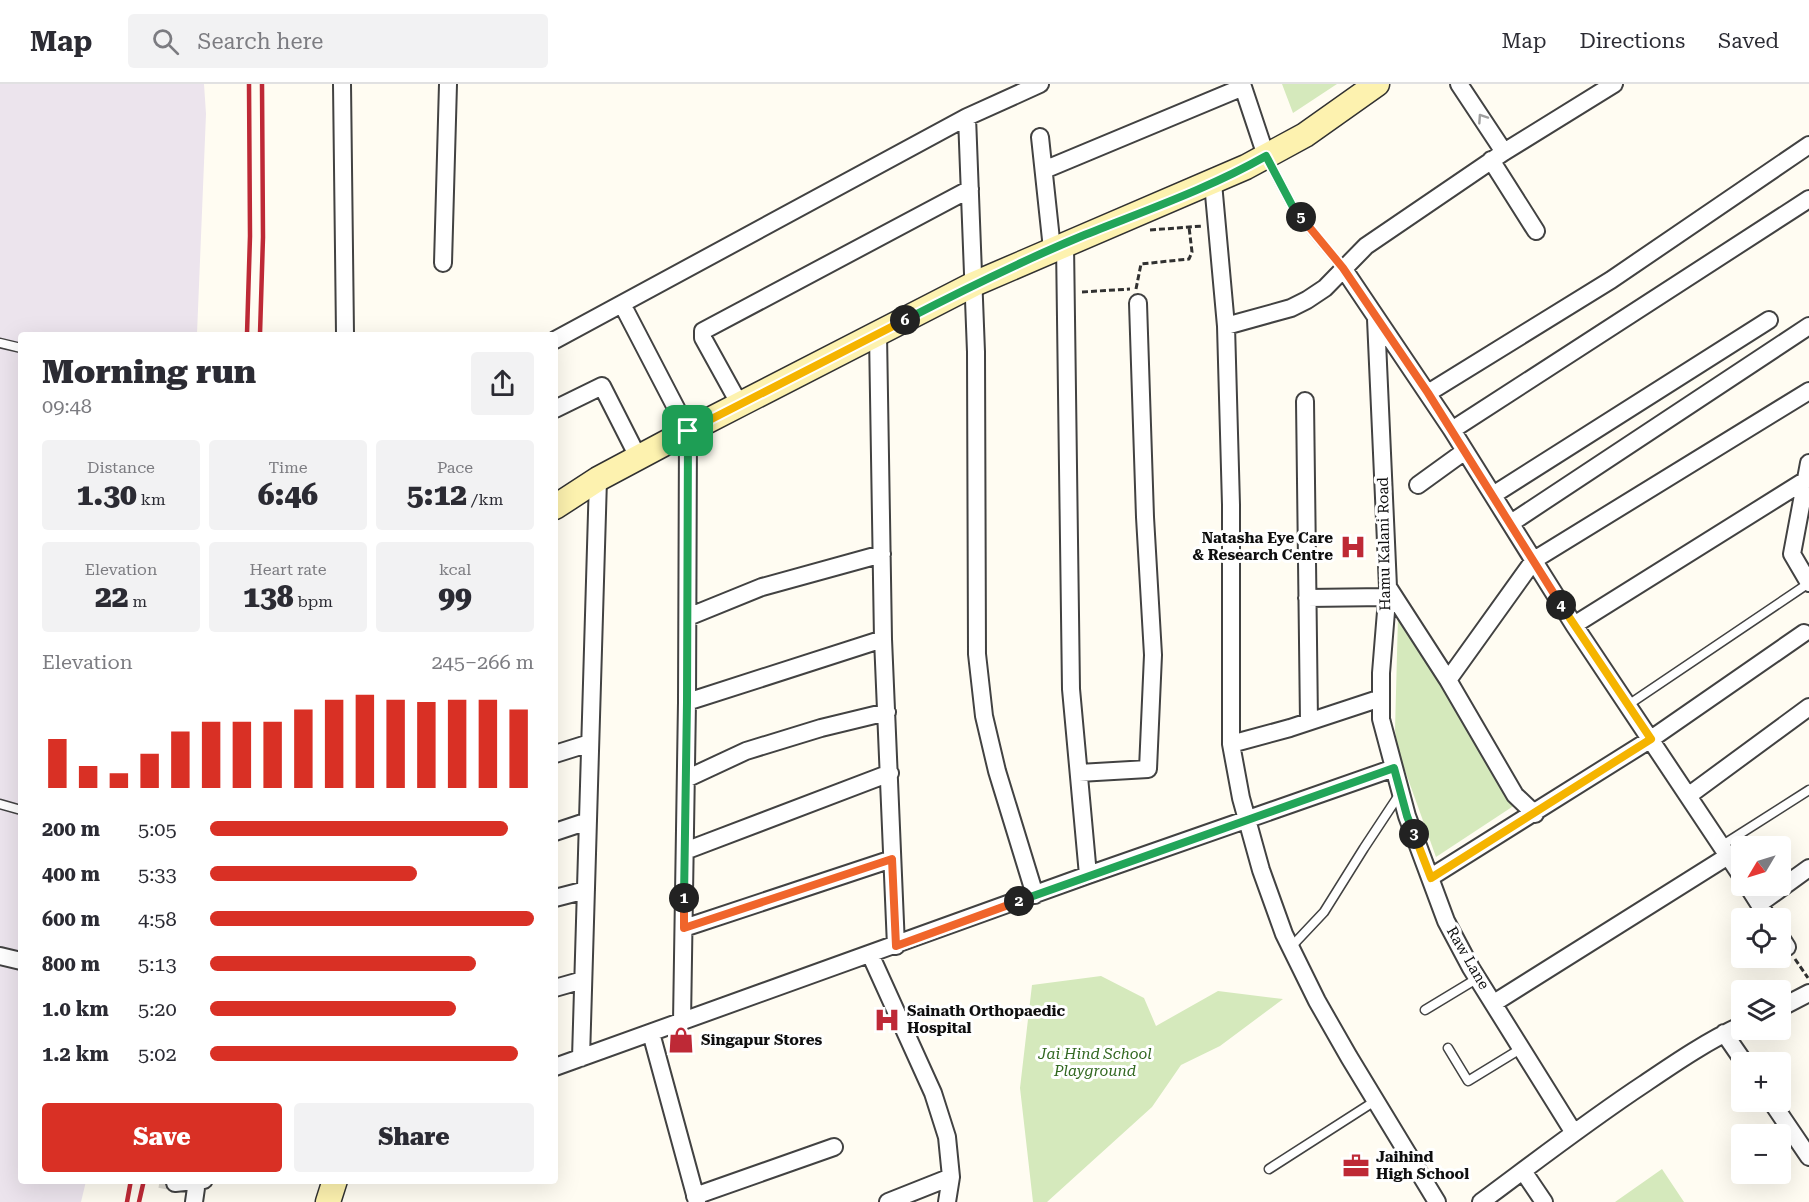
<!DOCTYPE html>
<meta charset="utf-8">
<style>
:root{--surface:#fff;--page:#f2f2f3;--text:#2b2b33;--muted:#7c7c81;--line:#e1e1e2;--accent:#d93025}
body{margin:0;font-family:"Roboto Serif",serif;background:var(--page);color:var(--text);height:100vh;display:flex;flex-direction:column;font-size:22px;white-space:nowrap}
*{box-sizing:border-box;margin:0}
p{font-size:20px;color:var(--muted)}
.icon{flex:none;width:33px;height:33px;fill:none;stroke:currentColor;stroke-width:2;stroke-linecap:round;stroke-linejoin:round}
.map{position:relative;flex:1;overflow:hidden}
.panel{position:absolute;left:18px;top:248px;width:540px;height:852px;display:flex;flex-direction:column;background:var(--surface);border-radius:6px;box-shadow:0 6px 24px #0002}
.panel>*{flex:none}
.needle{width:39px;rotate:232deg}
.tools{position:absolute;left:1731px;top:752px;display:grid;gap:12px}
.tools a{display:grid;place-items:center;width:60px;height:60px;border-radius:6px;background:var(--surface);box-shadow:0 6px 24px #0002;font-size:30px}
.pin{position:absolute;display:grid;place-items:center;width:51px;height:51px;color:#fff;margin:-26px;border-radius:12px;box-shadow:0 3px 9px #0006}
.km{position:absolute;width:30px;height:30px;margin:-15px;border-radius:50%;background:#222;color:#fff;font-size:16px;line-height:30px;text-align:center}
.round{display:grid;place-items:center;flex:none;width:63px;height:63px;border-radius:6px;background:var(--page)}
.overview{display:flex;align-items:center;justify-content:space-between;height:102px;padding:0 24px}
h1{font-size:33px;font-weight:800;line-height:45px}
.metrics{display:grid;grid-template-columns:repeat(3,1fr);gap:9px;height:102px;padding:6px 24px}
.metrics div{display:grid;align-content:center;border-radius:6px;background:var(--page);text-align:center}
.metrics b{font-size:30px;font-weight:800}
.metrics small{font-size:16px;font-weight:400}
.metrics p{font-size:16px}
.chart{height:168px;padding:12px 24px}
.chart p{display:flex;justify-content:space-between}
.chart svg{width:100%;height:108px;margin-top:6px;stroke:var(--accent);stroke-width:6}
.button{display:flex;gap:12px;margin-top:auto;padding:12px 24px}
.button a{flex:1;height:69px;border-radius:6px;background:var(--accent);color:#fff;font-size:24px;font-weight:800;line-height:69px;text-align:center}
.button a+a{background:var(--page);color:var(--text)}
ul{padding:0 24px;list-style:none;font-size:20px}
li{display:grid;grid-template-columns:96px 72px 1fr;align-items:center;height:45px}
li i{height:15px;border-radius:8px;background:var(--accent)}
header{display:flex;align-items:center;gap:36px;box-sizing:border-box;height:84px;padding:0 30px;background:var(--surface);border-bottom:2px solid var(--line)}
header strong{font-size:28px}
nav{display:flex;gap:33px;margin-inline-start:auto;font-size:21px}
.search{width:420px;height:54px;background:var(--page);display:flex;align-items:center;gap:15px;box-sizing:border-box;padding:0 21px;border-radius:6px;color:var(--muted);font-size:22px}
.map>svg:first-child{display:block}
.industrial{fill:#ece4ed}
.green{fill:#d5e9bc}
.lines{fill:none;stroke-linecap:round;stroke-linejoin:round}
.street-tunnel{stroke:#dbd8d0;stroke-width:16;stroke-dasharray:16 8;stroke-linecap:butt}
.lane-casing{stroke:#424242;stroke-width:11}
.street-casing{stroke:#424242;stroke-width:20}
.secondary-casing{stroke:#313131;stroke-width:27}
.path{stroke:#313131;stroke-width:3;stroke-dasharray:6 3;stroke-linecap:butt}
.lane{stroke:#fff;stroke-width:8}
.street{stroke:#fff;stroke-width:16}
.secondary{stroke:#fdf2af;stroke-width:24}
.rail{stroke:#be2936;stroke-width:4.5}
.oneway{stroke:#9f9f9f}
.split-1-casing{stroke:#fff;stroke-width:12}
.split-2-casing{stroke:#fff;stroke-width:12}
.split-3-casing{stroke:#fff;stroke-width:12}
.split-4-casing{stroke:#fff;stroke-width:12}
.split-5-casing{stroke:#fff;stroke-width:12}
.split-6-casing{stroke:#fff;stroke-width:12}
.split-7-casing{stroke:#fff;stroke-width:12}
.split-1{stroke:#22a559;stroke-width:8}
.split-2{stroke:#f0652b;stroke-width:8}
.split-3{stroke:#22a559;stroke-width:8}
.split-4{stroke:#f5b400;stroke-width:8}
.split-5{stroke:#f0652b;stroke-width:8}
.split-6{stroke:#22a559;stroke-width:8}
.split-7{stroke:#f5b400;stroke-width:8}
.labels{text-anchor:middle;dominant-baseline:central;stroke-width:6;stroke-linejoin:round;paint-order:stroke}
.poi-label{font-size:15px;font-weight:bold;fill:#0f0f0f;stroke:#fff;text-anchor:start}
.street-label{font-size:15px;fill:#0f0f0f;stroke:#fff}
.park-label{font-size:15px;font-style:italic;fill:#316720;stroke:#fff}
</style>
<header>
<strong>Map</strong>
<div class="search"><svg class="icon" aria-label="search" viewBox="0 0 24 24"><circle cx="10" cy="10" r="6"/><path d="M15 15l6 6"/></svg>Search here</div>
<nav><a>Map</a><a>Directions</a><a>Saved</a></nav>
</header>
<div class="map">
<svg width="1809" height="1118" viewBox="0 0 1809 1118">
<rect width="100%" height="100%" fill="#fffcf2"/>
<path class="industrial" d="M0,0H204L206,30L197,250H21V1096L86,1097L81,1118H0Z"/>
<path class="green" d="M1282,0H1337L1293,29Z
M1398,532L1515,721L1436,773L1398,667L1395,646Z
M1101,892L1144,914L1156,942L1218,907L1283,915L1220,962L1181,981L1152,1023L1047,1118H1033L1020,1004L1032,901Z
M1662,1085L1684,1118H1615Z"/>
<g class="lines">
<path class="street-tunnel" d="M160,1096L175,1099"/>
<g class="lane-casing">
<path id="lane" d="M1267,74L1294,125L1343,184
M0,259L21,264
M1628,621L1809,499
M0,720L21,726
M1721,762L1809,706
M1291,863L1324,828L1364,764L1401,708
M1425,926L1478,894
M1448,964L1468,997L1522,964
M1269,1085L1375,1017"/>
</g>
<g class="street-casing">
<path id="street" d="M342,0L345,250
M1242,0L1266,72
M1459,0L1504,68
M967,33L976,268L977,570L984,632L997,687L1035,811
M1040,53L1052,165
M1491,76L1536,147
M1044,86L1243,3
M1213,99L1226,242L1231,421V660L1241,714L1261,786L1284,850L1317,917L1349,973L1437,1118
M1065,160L1071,605L1088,791
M443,179L448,0
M1343,184L1452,346L1574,541L1742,793
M622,220L688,347L687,618L682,938
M1376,235L1388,503L1381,589V635L1407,732L1446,837L1471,884L1574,1049
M1226,242L1291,224L1307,216L1325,204L1366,162L1504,68L1614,0
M878,250L883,555L896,862
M555,256L967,33L1040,0
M1428,309L1611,196L1809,61
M1305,317L1309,637
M740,321L703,254V247L970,105
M555,325L602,302L638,373
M1452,346L1809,115
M1809,379L1792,470L1809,499
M1418,401L1465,367
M1493,411L1769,236
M1511,439L1809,242
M1388,503L1448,596L1515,711L1535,730
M1307,514L1387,513
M688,533L762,503L882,470
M1574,541L1809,394
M1448,596L1534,476L1809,307
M687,618L883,555
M1231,660L1290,644L1381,614
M555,670L590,659
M1079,689L1148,685L1153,571L1145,433L1138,219
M686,695L746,667L821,644L887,628
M1688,712L1809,623
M555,748L588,737
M685,767L890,689
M1431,793L1651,655L1804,549
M1747,801L1768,834
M555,814L586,806
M1759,820L1809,784
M684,844L892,775
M1780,852L1787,863
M870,870L933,1009L947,1053L951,1093L947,1118
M0,872L21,877
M555,904L583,896
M1494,919L1728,772
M1780,924L1809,909
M651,949L697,1118
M1724,949L1744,978
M581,974L598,395
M555,983L1088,791L1394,684
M1771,1017L1809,1073
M1523,1087L1544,1118
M175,1099L204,1096
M695,1112L834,1063
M194,1118L197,1097
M888,1118L951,1093
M1481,1118C1535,1078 1588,1037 1644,1000C1675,979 1707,957 1742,941"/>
</g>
<g class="secondary-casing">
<path id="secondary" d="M555,423L598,395L688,347L974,200L1246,83L1305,51L1377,0
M328,1118L335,1096"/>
</g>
<path class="path" d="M1150,146L1203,142
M1136,205L1141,180L1189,175L1192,168L1189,143
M1082,208L1130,205
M1795,875L1808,894"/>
<use href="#lane" class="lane"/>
<use href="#street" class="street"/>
<use href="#secondary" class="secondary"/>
<path class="rail" d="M247,250L250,152L249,0
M260,250L263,153L262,0
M127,1118L131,1096
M139,1118L144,1096"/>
</g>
<defs><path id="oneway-chevron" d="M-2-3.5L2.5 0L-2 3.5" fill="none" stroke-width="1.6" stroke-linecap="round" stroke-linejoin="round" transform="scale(1.5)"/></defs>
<use class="oneway" href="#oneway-chevron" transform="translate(1482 34) rotate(-124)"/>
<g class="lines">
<g class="split-1-casing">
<path id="split-1" d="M684,814L687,618L688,347"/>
</g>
<g class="split-2-casing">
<path id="split-2" d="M684,814V844L892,775L896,862L1019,817"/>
</g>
<g class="split-3-casing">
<path id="split-3" d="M1019,817L1394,684L1407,732L1414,750"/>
</g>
<g class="split-4-casing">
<path id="split-4" d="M1414,750L1431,794L1651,655L1561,521"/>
</g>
<g class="split-5-casing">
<path id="split-5" d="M1301,133L1343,184L1428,309L1561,521"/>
</g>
<g class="split-6-casing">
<path id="split-6" d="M905,236C963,206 1022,177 1082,152C1144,127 1208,105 1266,72L1294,125L1301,133"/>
</g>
<g class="split-7-casing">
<path id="split-7" d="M688,347L905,236"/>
</g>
<use href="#split-1" class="split-1"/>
<use href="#split-2" class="split-2"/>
<use href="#split-3" class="split-3"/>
<use href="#split-4" class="split-4"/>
<use href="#split-5" class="split-5"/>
<use href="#split-6" class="split-6"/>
<use href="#split-7" class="split-7"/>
</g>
<defs>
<g id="hospital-bare" transform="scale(2.07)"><path d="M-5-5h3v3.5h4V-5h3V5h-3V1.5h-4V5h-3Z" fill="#be2936" stroke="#fff" stroke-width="2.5" paint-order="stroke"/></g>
<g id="shop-bare" transform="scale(2.07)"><path d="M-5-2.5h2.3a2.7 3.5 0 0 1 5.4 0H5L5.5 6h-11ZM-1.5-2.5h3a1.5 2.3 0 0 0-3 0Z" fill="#be2936" stroke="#fff" stroke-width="2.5" paint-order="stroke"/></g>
<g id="office-bare" transform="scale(2.07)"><path d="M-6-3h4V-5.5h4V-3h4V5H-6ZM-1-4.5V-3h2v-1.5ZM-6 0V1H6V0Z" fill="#be2936" stroke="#fff" stroke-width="2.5" paint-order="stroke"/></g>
</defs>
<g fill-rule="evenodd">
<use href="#hospital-bare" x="1353" y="463"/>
<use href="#hospital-bare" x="887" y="936"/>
<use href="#shop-bare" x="681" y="956"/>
<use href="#office-bare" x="1356" y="1082"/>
</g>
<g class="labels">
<g class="poi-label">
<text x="1333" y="454" text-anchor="end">Natasha Eye Care<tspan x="1333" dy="17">&amp; Research Centre</tspan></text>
<text x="907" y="927">Sainath Orthopaedic<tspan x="907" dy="17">Hospital</tspan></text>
<text x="701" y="956">Singapur Stores</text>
<text x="1376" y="1073">Jaihind<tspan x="1376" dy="17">High School</tspan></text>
</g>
<g class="street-label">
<text transform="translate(1384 460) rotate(-91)">Hamu Kalani Road</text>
<text transform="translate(1468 874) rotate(60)">Raw Lane</text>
</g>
<g class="park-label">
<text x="1095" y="970">Jai Hind School<tspan x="1095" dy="17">Playground</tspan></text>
</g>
</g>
</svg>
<div class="tools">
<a><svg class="needle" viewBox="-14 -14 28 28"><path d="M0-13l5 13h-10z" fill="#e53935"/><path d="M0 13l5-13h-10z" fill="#7c7c81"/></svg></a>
<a><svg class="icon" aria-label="locate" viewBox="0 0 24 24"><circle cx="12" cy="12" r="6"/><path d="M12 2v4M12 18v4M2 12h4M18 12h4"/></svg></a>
<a><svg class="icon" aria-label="layers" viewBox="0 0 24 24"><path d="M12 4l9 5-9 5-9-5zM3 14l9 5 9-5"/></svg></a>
<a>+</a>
<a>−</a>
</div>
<div class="pin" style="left:688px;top:347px;background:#1e9e55"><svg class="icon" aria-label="arrive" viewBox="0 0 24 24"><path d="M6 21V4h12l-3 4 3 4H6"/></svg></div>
<b class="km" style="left:684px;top:814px">1</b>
<b class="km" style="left:1019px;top:817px">2</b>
<b class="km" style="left:1414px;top:750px">3</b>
<b class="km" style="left:1561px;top:521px">4</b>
<b class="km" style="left:1301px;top:133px">5</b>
<b class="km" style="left:905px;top:236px">6</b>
<section class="panel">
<div class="overview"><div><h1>Morning run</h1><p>09:48</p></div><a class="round"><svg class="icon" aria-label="share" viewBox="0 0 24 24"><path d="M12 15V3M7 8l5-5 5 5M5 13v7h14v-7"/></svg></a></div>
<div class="metrics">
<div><p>Distance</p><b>1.30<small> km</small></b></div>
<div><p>Time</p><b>6:46</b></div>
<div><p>Pace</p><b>5:12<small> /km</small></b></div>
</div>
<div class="metrics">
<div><p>Elevation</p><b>22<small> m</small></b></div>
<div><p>Heart rate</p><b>138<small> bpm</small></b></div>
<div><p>kcal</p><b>99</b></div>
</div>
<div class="chart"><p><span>Elevation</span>245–266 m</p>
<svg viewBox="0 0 160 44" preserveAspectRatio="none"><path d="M5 44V24M15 44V35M25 44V38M35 44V30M45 44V21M55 44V17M65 44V17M75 44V17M85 44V12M95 44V8M105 44V6M115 44V8M125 44V9M135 44V8M145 44V8M155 44V12"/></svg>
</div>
<ul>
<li><b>200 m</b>5:05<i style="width:92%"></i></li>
<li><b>400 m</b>5:33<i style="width:64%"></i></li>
<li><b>600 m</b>4:58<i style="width:100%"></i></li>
<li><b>800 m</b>5:13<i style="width:82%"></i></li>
<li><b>1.0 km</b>5:20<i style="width:76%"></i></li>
<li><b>1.2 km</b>5:02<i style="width:95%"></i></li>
</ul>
<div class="button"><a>Save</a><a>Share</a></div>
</section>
</div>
